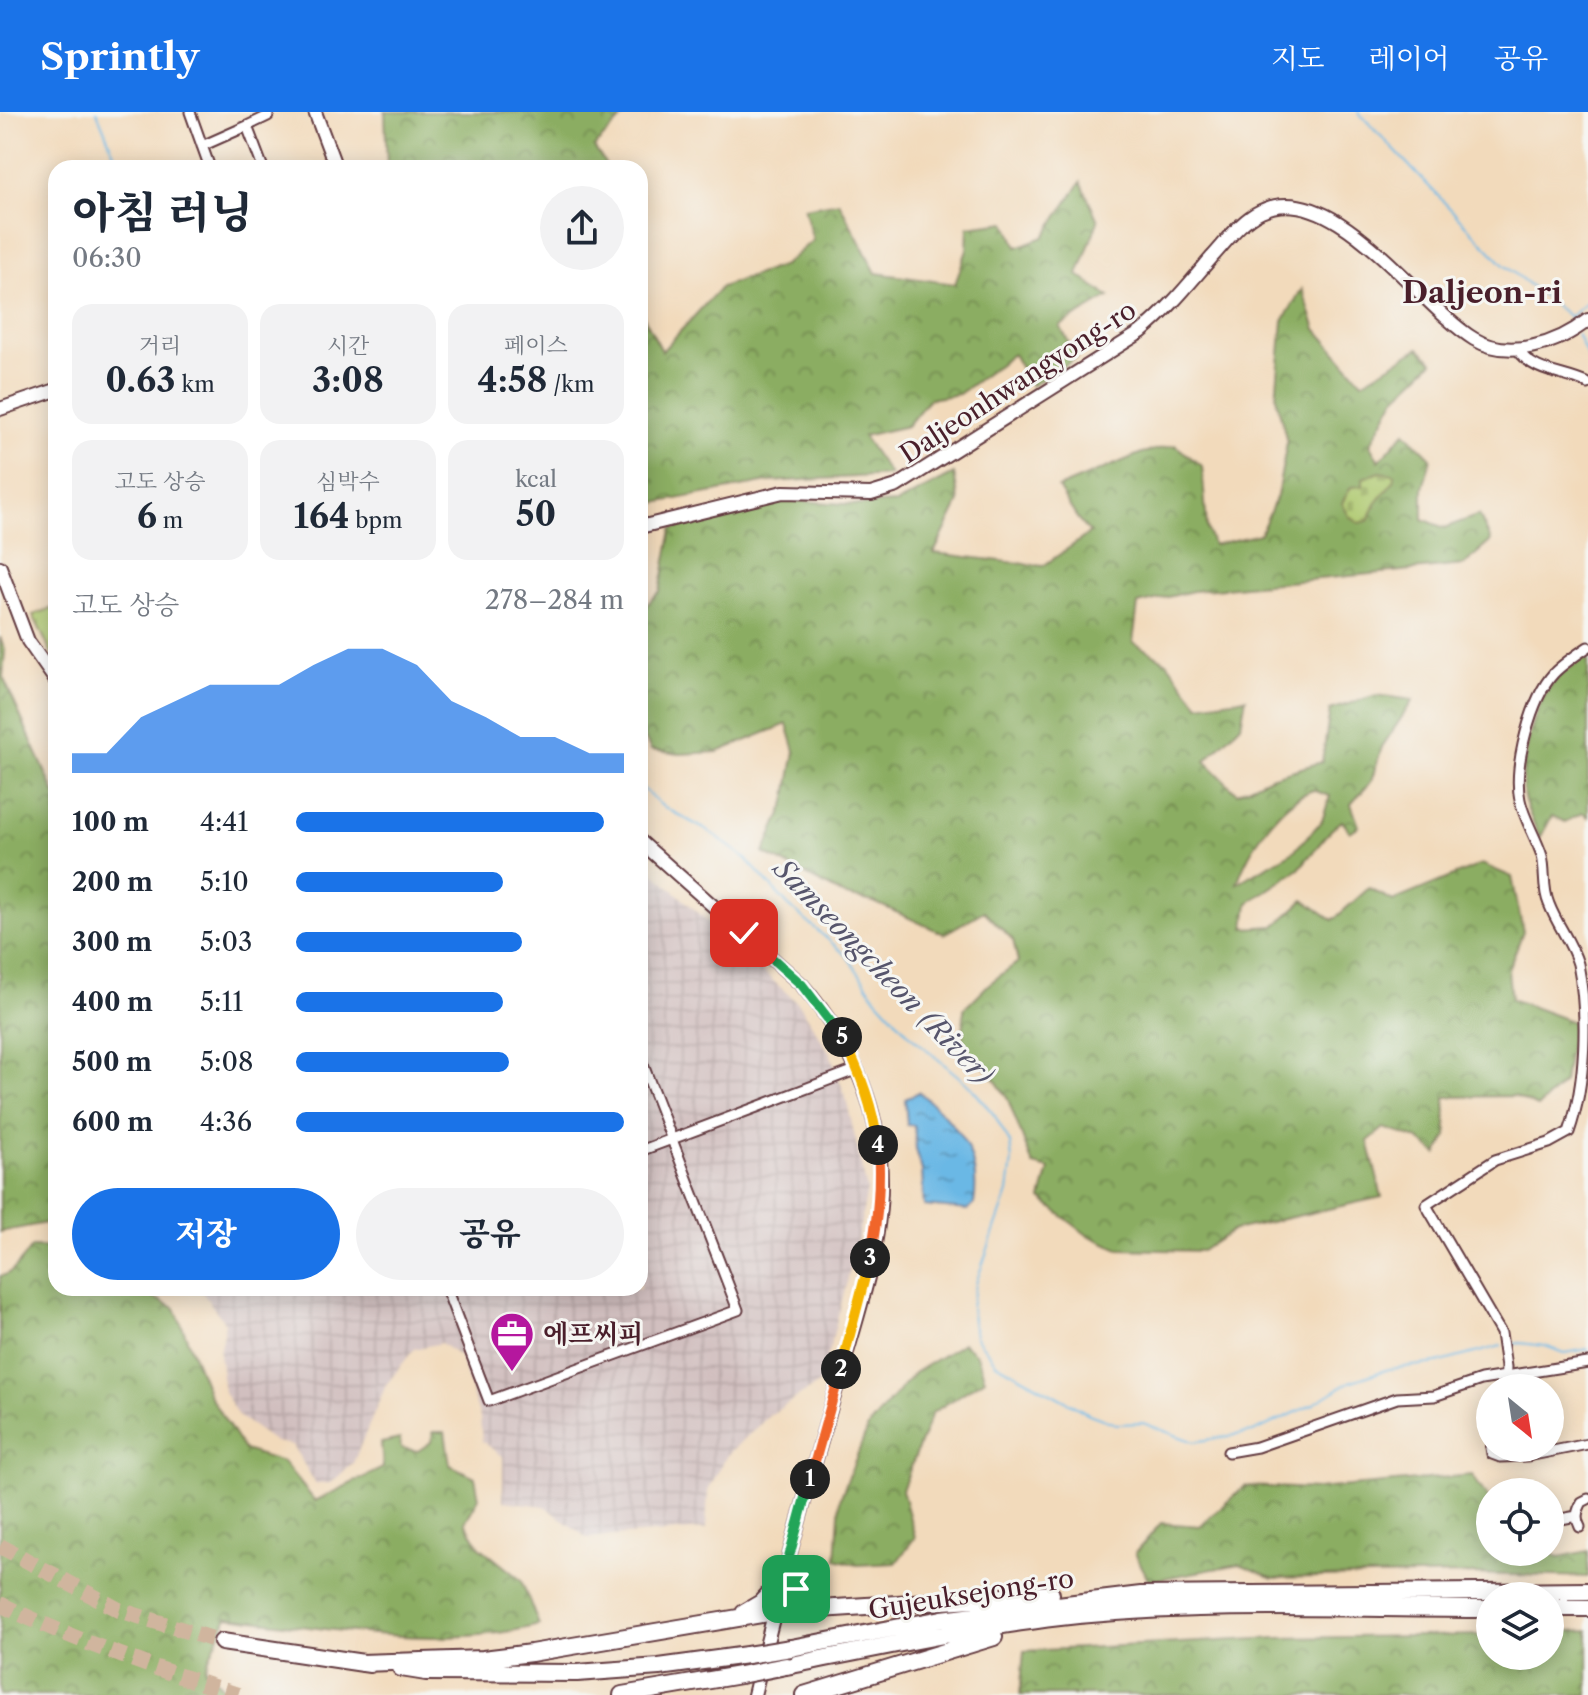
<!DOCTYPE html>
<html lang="ko">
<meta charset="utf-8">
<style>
:root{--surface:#fff;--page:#f2f2f3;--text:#1f2937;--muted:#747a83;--accent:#1a73e8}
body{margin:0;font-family:"Libre Caslon Text","Noto Serif KR",serif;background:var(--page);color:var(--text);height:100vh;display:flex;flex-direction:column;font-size:30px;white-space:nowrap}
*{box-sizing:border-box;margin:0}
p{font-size:26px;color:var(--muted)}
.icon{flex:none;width:44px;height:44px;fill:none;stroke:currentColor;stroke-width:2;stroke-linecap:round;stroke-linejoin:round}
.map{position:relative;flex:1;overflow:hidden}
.sheet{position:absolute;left:48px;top:48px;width:600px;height:1136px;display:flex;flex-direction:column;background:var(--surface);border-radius:24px;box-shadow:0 4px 20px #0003}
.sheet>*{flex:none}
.needle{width:52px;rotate:150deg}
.fabs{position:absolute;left:1476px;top:1262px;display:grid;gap:16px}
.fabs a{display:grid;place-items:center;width:88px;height:88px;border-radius:50%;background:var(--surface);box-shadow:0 4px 20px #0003;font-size:40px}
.pin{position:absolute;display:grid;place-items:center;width:68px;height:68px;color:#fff;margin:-34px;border-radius:16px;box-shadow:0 4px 12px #0006}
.km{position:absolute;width:40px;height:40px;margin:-20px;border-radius:50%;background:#222;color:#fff;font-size:22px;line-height:40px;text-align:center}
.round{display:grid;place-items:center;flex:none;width:84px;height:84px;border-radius:42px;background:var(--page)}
.headline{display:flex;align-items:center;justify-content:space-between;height:136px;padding:0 24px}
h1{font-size:44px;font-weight:800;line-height:60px}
.figures{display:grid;grid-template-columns:repeat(3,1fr);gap:12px;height:136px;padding:8px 24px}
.figures div{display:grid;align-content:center;border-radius:20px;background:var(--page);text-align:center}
.figures b{font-size:34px;font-weight:800}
.figures small{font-size:22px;font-weight:400}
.figures p{font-size:22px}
.chart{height:224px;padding:16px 24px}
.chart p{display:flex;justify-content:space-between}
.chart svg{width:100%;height:144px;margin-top:8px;fill:var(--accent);opacity:.7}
.primary-button{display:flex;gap:16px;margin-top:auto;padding:16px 24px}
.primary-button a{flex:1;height:92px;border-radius:48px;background:var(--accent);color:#fff;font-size:32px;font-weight:800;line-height:92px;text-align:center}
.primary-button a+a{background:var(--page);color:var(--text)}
ul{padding:0 24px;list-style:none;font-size:26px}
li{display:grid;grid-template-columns:128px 96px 1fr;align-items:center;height:60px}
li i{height:20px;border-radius:10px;background:var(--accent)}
header{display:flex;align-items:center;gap:48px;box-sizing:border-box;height:112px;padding:0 40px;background:var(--accent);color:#fff}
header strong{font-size:38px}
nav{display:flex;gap:44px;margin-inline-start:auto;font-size:28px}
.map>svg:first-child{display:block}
.industrial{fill:url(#industrial-grid)}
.forest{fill:url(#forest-crowns);stroke:#6a6646;stroke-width:2;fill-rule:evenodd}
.cemetery{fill:url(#cemetery-stones);stroke:#7c744d;stroke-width:2}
.park{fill:url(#park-tufts);stroke:#7c744d;stroke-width:2}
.water{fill:url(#water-ripples);stroke:#5a6c88;stroke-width:2}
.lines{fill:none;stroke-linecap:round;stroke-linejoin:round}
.stream{stroke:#6bb8e5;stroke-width:2}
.highway-tunnel{stroke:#d0b59e;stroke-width:16;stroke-dasharray:16 8;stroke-linecap:butt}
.street-casing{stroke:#633b41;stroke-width:13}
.secondary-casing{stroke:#633b41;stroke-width:16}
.highway-casing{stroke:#633b41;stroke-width:20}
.street{stroke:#fff;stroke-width:9}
.secondary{stroke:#fff;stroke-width:12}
.highway{stroke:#fff;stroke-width:16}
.highway-bridge-casing{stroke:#633b41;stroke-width:20;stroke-linecap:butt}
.highway-bridge{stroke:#fff;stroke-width:16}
.split-1-casing{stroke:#fff;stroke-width:16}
.split-2-casing{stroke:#fff;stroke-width:16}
.split-3-casing{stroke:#fff;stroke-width:16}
.split-4-casing{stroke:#fff;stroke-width:16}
.split-5-casing{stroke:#fff;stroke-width:16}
.split-6-casing{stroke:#fff;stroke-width:16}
.split-7-casing{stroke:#fff;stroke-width:16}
.split-1{stroke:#22a559;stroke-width:10}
.split-2{stroke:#f0652b;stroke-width:10}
.split-3{stroke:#f5b400;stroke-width:10}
.split-4{stroke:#f0652b;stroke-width:10}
.split-5{stroke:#f5b400;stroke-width:10}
.split-6{stroke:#22a559;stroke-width:10}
.split-7{stroke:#22a559;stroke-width:10}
.labels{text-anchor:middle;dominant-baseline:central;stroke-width:6;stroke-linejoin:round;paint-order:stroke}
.street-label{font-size:26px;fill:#4a1f2b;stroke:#f6f6f2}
.poi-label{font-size:26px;font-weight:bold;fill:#4a1f2b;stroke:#f6f6f2;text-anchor:start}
.water-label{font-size:28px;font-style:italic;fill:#56556c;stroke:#f6f6f2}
.quarter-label{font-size:30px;font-weight:bold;fill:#4a1f2b;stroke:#f6f6f2}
</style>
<header>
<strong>Sprintly</strong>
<nav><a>지도</a><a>레이어</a><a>공유</a></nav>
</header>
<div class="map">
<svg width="1588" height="1583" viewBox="0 0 1588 1583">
<defs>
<pattern id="industrial-grid" width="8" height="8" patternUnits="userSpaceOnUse" patternTransform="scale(2)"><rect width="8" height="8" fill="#d1bfbf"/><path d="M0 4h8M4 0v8" fill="none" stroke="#b5a4a4"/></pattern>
<pattern id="forest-crowns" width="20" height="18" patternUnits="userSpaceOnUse" patternTransform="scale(2)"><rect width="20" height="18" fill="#8bad62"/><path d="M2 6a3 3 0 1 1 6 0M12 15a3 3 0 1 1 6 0" fill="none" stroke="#748c51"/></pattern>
<pattern id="cemetery-stones" width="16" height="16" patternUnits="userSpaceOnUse" patternTransform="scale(2)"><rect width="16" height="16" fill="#afc96f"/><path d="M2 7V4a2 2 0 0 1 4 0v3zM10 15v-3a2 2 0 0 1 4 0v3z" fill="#98ac60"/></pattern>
<pattern id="park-tufts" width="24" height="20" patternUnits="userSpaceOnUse" patternTransform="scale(2)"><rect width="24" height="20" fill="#afc96f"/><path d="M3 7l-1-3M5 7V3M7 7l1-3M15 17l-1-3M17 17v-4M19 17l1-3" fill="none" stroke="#98ac60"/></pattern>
<pattern id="water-ripples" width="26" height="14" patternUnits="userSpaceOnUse" patternTransform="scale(2)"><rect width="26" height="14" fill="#6bb8e5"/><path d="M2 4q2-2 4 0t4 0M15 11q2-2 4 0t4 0" fill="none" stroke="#5a95ba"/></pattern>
</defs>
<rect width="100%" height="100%" fill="#f6f6f2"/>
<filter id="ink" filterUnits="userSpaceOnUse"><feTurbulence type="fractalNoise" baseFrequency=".0125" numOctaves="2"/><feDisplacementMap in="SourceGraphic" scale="16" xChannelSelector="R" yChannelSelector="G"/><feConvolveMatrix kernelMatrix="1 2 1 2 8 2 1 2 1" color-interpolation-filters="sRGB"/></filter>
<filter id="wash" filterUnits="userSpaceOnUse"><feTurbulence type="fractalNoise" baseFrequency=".006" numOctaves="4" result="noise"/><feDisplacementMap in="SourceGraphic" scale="32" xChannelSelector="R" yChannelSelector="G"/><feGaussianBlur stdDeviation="1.8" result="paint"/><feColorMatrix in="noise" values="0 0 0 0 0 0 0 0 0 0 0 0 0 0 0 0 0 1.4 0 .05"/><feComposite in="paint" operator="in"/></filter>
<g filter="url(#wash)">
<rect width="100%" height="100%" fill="#f2dabb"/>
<path class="industrial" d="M640,748L800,893L830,941L846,986L867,1078L856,1135L821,1270L770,1303L727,1343L708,1379L706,1417L587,1426L545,1394L503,1389V1345L482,1329L480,1306L460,1245L441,1231L414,1237L386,1273L353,1351L331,1371L316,1372L292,1333L275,1330L238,1304L224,1280L219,1241L225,1211L199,1176H640Z"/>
<path class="forest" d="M385,0H628L594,35L608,56H387Z
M1081,70L1098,109L1078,163L1109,185L1060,214L1077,246L1031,274L1013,242L959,282L929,287L907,314L863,324L890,363L768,370L655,391L640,374V198L662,239L721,175L784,153L813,128L804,96L839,90L876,161L955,172L967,138L968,115L1006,110L1017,135L1044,125Z
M1302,177L1316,217L1362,270L1419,236L1433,250L1395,286L1370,333L1379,349L1405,320L1431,346L1423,376V407L1444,416L1479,403L1491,429L1464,453L1193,479L1138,492L1133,530L1167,550L1199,593L1246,586L1241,613L1205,649L1237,681L1270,665L1322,650L1330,598L1376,583L1413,588L1382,635L1371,670L1351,692L1359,714L1350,720L1342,709L1331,718L1299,757L1248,791L1245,816L1275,814L1304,788L1333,808L1369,776L1393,789L1482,752L1512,765L1523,820L1508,858L1511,887L1573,910L1564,970L1538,995L1514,984L1445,985L1447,1024L1437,1042L1418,1027L1384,1016L1368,1029L1382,1085L1234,1118L1202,1139L1119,1137L1087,1123L1041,1087L1049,1057L1033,1053L1007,985L988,958L963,934L964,897L989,872L1018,850L1013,828L984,799L944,822L874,790L846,784L764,741L786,690L795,639L787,612L718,640L680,642L651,638L640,617V500L660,479L672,417L787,388L860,393L897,391L954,362L959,390L934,441L1043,454L1090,421L1077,406L1058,376L1142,341L1175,333L1202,354L1207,415L1213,433L1260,422L1277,384L1287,330L1276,285L1283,209ZM1313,678L1330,684L1322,709L1294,739L1237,771C1249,737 1278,690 1313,678Z
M0,525L5,538L3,565L56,684V1109L0,1120Z
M1584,546L1588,549V705L1583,701L1565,710L1552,704L1540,726C1535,714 1529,702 1525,690C1517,661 1533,593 1554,570C1562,561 1574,554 1584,546Z
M32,1135L56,1136V1176H134L175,1196L209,1283L244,1338L283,1350L315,1389L383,1356L381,1331L400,1327L401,1336L418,1339L431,1330L433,1320H445L450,1353L475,1365L479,1386L465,1410L480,1435L521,1468L539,1513C441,1539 327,1516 227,1505L205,1555L229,1583H0V1164C15,1163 22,1145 32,1135Z
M963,1231L977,1243L985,1267L932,1301L902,1378L915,1425L896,1451L857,1453L836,1447L840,1387L868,1315L914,1261Z
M1472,1363L1490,1389V1440H1547L1559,1445L1588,1439V1465L1469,1462L1273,1466L1240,1452L1149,1469L1135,1441L1161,1411L1200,1414L1245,1374L1317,1377Z
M1588,1518V1583H1020L1024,1539L1277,1526L1490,1523V1544H1550V1520Z"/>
<path class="cemetery" d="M1380,360L1394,362V369L1376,392L1368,409L1359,411L1349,404L1342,391L1351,375L1363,374V366Z"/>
<path class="park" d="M56,495V550L33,503Z"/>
<path class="water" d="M919,980C956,1012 982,1039 974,1092L967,1098L924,1094L922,1059L916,1037L914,1013H907L905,987Z"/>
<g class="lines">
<path class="stream" d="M97,0L120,56
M1358,0L1504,153L1570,205L1573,212
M1570,205L1588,189
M1577,222L1588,246
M640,674L662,694L708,719L745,746L789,794L847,844L876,886L912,925L971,975L995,1004L1010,1031L1012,1048L1008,1080L977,1168L971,1194L975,1224L996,1251L1089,1302L1116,1312L1143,1311L1194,1330L1253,1320L1314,1292L1349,1270L1389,1257L1437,1251L1501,1234
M1507,1233L1520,1231L1545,1234L1565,1241L1588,1237"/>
</g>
</g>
<g filter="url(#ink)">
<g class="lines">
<path class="highway-tunnel" d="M0,1434L119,1498L222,1530
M0,1492C77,1530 157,1557 238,1583"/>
<g class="street-casing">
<path id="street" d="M190,0L210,56
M247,14L268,4
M202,34L247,14L263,56
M1518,238C1534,262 1565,260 1588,272
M640,1039L858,957
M446,1176L489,1289L738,1198L640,945
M1505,1276L1506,1255L1501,1221L1426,1093L1495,1048L1549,1031L1569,1020C1586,972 1588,902 1578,852C1572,831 1557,813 1549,792C1542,776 1546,760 1542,744C1536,725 1524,707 1520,688C1513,654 1531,586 1554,561C1564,551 1576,543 1588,535
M1491,1336L1492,1342L1500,1345L1528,1344L1588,1332
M1228,1340L1257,1335L1397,1286L1434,1284L1481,1268L1588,1251
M1550,1409L1577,1404
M1580,1415C1575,1406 1577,1399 1582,1390L1588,1387"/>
</g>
<g class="secondary-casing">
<path id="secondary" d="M315,0L336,56
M0,297L56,278
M640,415L783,380L871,382L897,374L1141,220C1168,198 1189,172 1212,145C1227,129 1240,109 1261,99C1333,64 1418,193 1474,227C1509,248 1558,232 1588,208
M0,455L28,529L56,569
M640,729L802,873C851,930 881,994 881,1071C881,1141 853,1217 834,1284C805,1383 778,1483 754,1583
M787,1452C797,1475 795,1488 823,1494"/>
</g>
<g class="highway-casing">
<path id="highway" d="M1550,1496H1588
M744,1501L761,1491L784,1466
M222,1530L370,1552
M791,1536L942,1507L1141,1483L1588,1479
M361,1551L483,1547L531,1541L774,1500L1051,1482
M786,1554C877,1536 968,1516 1060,1505C1202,1489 1347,1497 1490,1497
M401,1556L426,1560L577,1561L659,1555L747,1543
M622,1583L740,1563
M804,1583L994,1525"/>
</g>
<use href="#street" class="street"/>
<use href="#secondary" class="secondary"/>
<use href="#highway" class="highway"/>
<g class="highway-bridge-casing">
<path id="highway-bridge" d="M747,1543L791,1536
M740,1563L786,1554"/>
</g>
<use href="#highway-bridge" class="highway-bridge"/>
</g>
</g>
<g class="lines" filter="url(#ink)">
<g class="split-1-casing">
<path id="split-1" d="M796,1477L787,1452L810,1367"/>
</g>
<g class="split-2-casing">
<path id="split-2" d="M810,1367L841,1257"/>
</g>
<g class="split-3-casing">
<path id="split-3" d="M841,1257L870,1146"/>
</g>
<g class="split-4-casing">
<path id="split-4" d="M870,1146C878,1107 881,1073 878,1033"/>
</g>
<g class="split-5-casing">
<path id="split-5" d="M842,925C860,959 873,995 878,1033"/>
</g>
<g class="split-6-casing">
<path id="split-6" d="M766,841L802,873L842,925"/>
</g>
<g class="split-7-casing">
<path id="split-7" d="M744,821L766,841"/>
</g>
<use href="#split-1" class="split-1"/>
<use href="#split-2" class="split-2"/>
<use href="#split-3" class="split-3"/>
<use href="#split-4" class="split-4"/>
<use href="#split-5" class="split-5"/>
<use href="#split-6" class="split-6"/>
<use href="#split-7" class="split-7"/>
</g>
<defs>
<g id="office-pin" transform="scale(2.3)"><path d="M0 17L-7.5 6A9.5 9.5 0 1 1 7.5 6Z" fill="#b5179e" stroke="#f6f6f2"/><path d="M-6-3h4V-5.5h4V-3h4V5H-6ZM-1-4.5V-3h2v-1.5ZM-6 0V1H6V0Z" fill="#fff"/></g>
</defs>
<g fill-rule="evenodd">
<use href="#office-pin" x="512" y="1222"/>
</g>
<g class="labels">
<g class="street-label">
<text transform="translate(1018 270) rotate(-33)">Daljeonhwangyong-ro</text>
<text transform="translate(971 1482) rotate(-9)">Gujeuksejong-ro</text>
</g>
<g class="poi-label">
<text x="543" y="1222">에프씨피</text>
</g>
<g class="water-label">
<text transform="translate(884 860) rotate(46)">Samseongcheon (River)</text>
</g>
<g class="quarter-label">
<text x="1482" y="180">Daljeon-ri</text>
</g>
</g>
</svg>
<div class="fabs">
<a><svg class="needle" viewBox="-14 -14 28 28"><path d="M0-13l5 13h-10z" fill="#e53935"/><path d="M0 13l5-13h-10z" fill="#747a83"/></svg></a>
<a><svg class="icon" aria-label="locate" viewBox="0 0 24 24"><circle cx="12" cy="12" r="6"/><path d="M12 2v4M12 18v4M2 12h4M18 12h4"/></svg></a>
<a><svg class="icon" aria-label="layers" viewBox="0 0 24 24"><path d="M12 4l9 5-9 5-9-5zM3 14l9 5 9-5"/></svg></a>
</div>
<div class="pin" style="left:796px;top:1477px;background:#1e9e55"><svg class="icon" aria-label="arrive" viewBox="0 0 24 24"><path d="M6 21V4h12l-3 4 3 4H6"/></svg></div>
<div class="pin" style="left:744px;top:821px;background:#d93025"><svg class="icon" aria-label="check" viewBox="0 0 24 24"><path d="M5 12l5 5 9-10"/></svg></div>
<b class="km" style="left:810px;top:1367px">1</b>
<b class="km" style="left:841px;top:1257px">2</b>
<b class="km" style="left:870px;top:1146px">3</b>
<b class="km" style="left:878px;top:1033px">4</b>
<b class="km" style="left:842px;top:925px">5</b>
<section class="sheet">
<div class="headline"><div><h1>아침 러닝</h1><p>06:30</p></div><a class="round"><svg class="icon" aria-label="share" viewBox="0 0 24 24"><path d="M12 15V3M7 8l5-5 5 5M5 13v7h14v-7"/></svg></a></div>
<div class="figures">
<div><p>거리</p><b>0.63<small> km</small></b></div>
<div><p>시간</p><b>3:08</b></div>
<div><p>페이스</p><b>4:58<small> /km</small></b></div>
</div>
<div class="figures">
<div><p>고도 상승</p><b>6<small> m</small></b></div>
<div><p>심박수</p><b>164<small> bpm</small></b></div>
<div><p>kcal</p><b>50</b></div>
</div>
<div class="chart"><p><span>고도 상승</span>278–284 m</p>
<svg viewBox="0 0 160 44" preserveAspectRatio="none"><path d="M0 44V38L10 38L20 27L30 22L40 17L50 17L60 17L70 11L80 6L90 6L100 11L110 22L120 27L130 33L140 33L150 38L160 38V44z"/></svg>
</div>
<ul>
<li><b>100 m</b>4:41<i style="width:94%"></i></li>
<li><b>200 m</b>5:10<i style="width:63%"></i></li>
<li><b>300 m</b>5:03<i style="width:69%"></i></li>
<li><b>400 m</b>5:11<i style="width:63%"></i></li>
<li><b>500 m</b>5:08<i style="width:65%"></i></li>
<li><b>600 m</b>4:36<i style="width:100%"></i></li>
</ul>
<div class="primary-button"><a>저장</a><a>공유</a></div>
</section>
</div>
